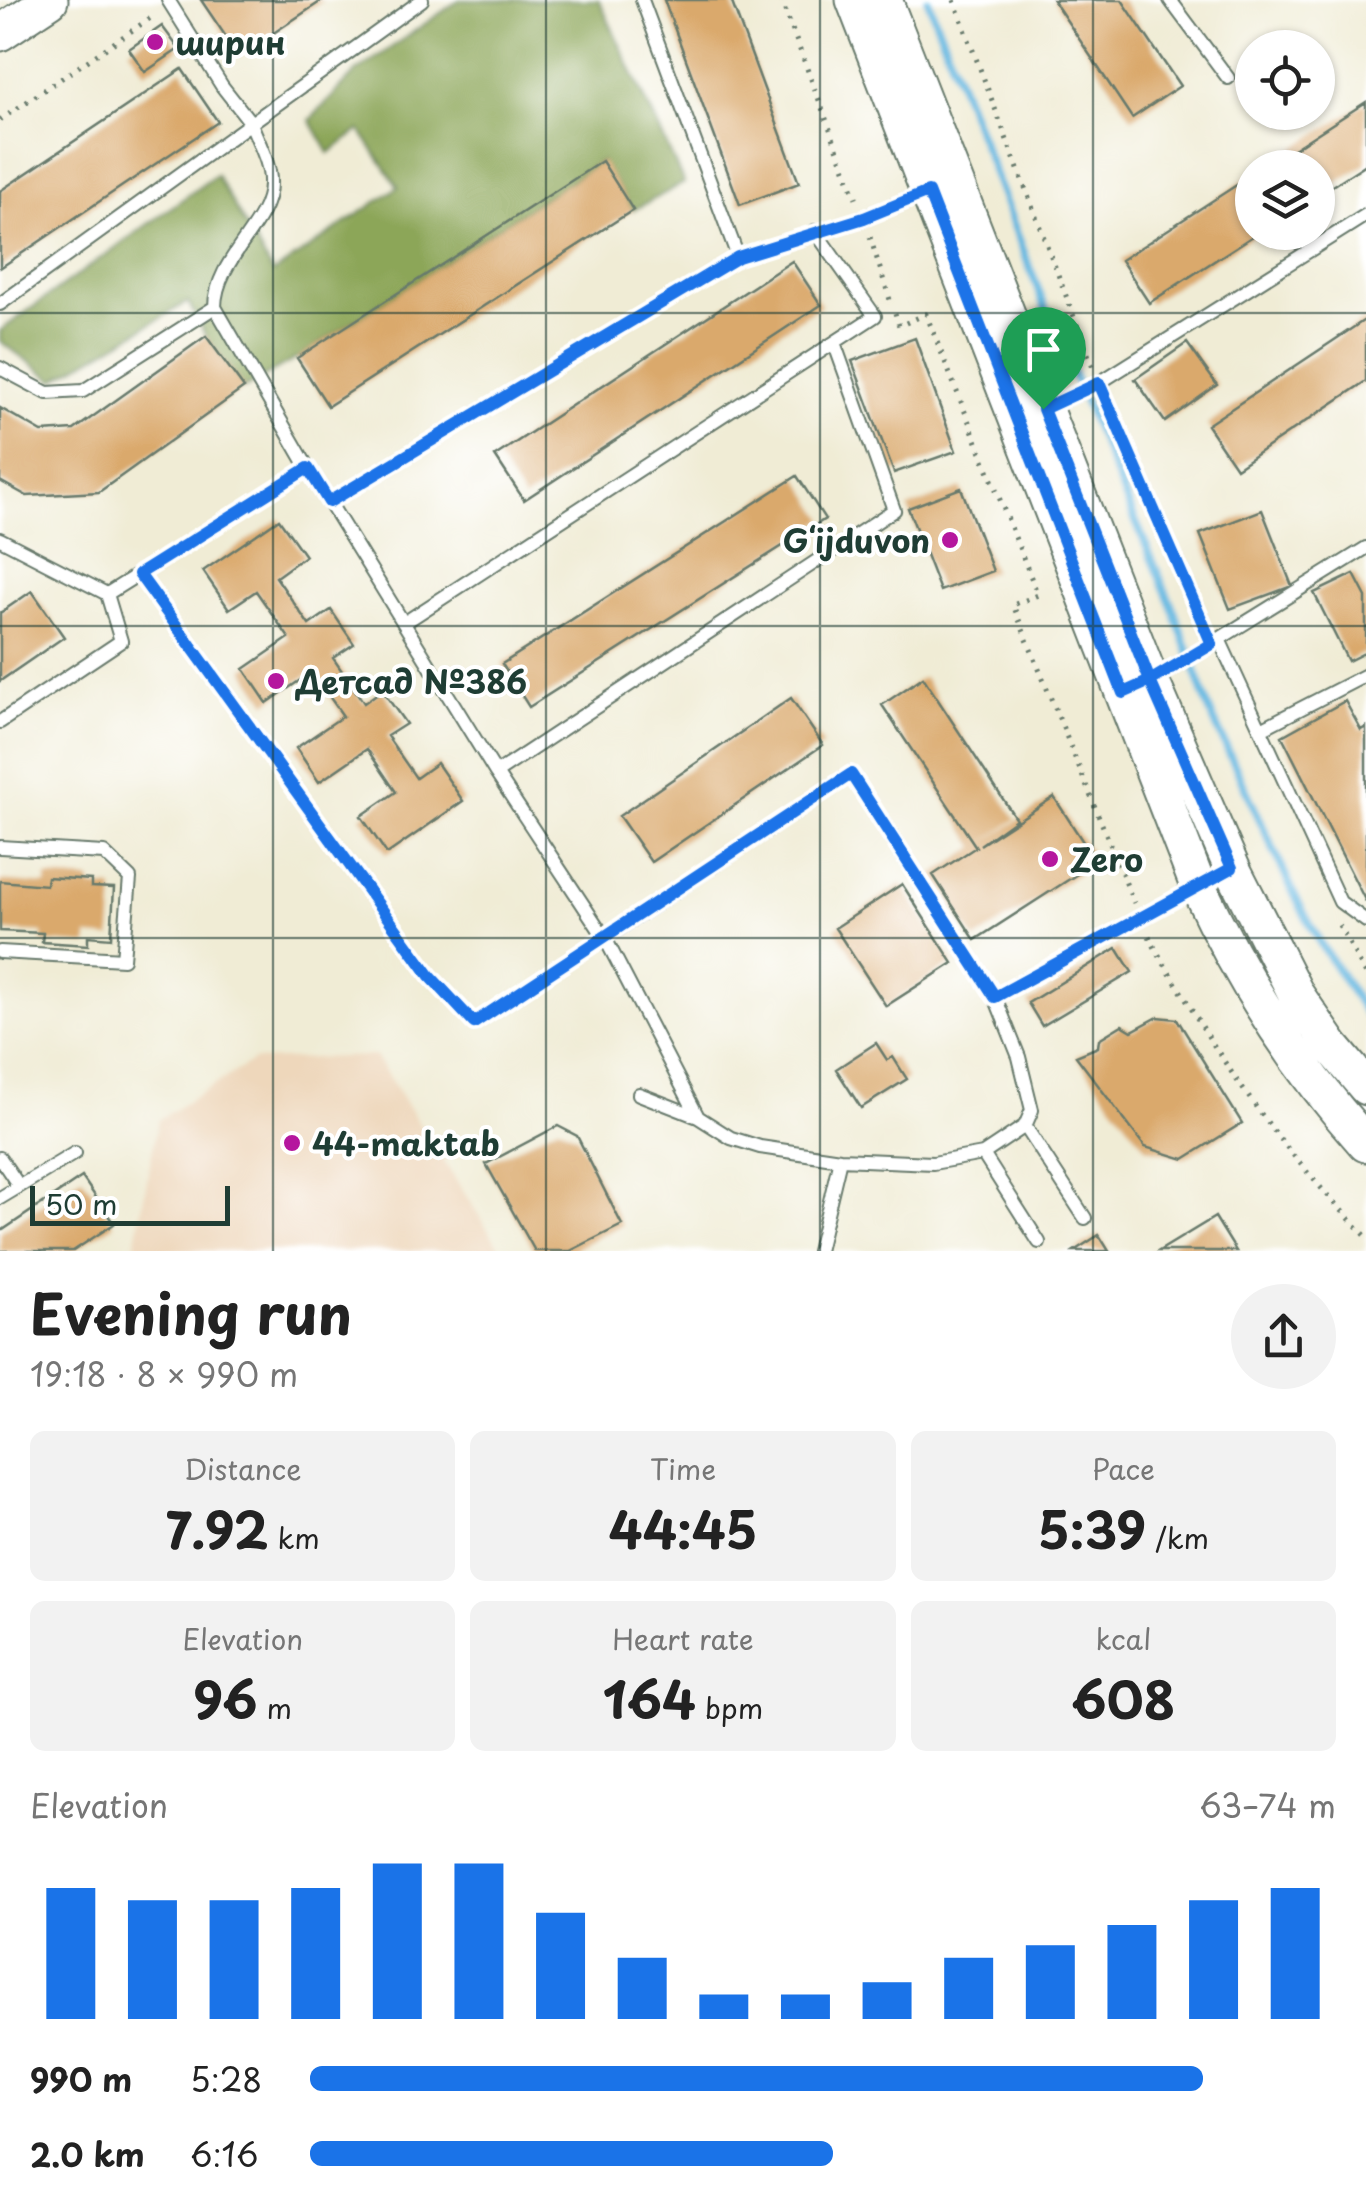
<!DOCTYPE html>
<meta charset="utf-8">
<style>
:root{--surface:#fff;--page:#f2f2f2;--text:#222;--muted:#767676;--accent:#1a73e8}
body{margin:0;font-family:"Playpen Sans",sans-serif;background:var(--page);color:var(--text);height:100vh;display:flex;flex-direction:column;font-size:38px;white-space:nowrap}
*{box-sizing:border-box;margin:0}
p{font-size:32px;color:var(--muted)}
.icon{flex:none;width:55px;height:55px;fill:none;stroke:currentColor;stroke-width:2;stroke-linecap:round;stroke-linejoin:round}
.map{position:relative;height:1251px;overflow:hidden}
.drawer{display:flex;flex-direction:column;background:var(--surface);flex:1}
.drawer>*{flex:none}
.controls{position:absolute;left:1235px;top:30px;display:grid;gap:20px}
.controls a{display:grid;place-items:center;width:100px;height:100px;border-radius:50%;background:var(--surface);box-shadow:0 2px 8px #0004;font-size:50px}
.scale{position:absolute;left:30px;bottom:25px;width:200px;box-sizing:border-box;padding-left:10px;border:5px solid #1f3d34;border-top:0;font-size:28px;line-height:35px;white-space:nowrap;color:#1f3d34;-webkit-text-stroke:8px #fff;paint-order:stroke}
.pin{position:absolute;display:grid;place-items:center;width:85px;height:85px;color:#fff;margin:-102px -42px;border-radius:50% 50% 50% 0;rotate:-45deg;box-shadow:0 0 10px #0007}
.pin .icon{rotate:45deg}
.round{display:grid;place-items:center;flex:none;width:105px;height:105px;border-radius:52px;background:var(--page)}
.summary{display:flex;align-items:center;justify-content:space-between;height:170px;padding:0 30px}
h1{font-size:55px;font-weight:700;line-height:75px}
.stats{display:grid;grid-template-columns:repeat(3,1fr);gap:15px;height:170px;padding:10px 30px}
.stats div{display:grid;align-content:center;border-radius:15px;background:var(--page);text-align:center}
.stats b{font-size:50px;font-weight:700}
.stats small{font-size:28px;font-weight:400}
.stats p{font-size:28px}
.chart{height:280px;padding:20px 30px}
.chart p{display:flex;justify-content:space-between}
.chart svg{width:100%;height:180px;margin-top:10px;stroke:var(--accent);stroke-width:6}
ul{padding:0 30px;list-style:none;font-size:32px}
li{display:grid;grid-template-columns:160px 120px 1fr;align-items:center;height:75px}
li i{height:25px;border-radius:12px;background:var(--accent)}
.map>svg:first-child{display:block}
.built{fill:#eed7bb}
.forest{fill:#8ca659;stroke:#567246;stroke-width:2.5}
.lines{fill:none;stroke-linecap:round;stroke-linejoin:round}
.stream{stroke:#64b7e0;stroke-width:8}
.building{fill:#daa96c}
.lane-casing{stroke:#687a6c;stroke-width:16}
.secondary-casing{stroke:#687a6c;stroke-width:39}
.path{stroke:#687a6c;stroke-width:5;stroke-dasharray:2.5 8;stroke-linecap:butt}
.lane{stroke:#fff;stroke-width:12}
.secondary{stroke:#fff;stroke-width:35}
.route-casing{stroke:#fff;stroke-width:20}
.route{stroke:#1a73e8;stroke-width:12}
.grid{fill:none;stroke:#1f3d34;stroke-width:2.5;stroke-opacity:0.55}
.poi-dot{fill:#b5179e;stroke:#fff;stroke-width:4}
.labels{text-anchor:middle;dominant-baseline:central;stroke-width:8;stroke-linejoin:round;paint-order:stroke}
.poi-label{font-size:32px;font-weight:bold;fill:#1f3d34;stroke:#fff;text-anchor:start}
</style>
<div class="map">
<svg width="1366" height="1251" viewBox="0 0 1366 1251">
<rect width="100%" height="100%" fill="#fff"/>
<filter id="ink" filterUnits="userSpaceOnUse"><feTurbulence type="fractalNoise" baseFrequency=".01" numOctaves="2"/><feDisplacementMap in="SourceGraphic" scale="20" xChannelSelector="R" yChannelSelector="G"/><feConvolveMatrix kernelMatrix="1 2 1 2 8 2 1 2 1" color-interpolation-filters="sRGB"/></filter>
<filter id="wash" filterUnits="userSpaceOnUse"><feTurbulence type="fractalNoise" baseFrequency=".0048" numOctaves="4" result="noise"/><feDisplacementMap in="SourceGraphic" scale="40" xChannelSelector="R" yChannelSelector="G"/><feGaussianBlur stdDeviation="2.25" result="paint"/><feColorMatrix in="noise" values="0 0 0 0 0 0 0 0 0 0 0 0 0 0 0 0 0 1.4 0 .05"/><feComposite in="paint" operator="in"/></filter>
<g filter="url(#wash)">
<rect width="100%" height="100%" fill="#f0ecd5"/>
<path class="built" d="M375,1056L502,1251H134L158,1120L254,1060Z"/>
<path class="forest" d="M459,0H599L684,183L633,210L601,161L297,358L244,388L206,336L188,302L54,380L0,341V331L216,175L273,273L398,187L360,130L329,153L310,120L355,73Z"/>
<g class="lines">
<path class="stream" d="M928,0L1049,318L1174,611L1210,712L1297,900L1323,948L1366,1014"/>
</g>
<g id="blocks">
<path class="building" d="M201,0H323L239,56Z
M664,0H731L799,183L740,205Z
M1053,0H1122L1180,86L1132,118Z
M162,26L179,49L145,72L129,49Z
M182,69L218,122L0,268V191Z
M1366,102V164L1318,195V168H1264Z
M602,161L633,210L328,406L297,358Z
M1252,175V232H1259L1149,303L1121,260Z
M792,261L821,305L524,500L495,456Z
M1366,319V381L1236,468L1207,425Z
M206,336L244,388L99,492L27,496L0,481V408L42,432L74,430Z
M915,338L956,451L894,473L852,361Z
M1187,343L1217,385L1165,422L1135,379Z
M797,476L825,519L529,707L502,664Z
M961,488L993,571L940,591L908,508Z
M1262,510L1292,586L1230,609L1200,534Z
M279,519L305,556L276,577L309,625L331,610L354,644L333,658L364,703L382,690L406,724L387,736L416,778L437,763L463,801L387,854L361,816L396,792L367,749L319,782L296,748L343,716L312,672L267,703L244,669L289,638L256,591L229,609L203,571Z
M1354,574L1366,597V652L1348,661L1314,593Z
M32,591L64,637L0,681V613Z
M923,677L1016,819L980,845L1054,797L1096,862L975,940L933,875L976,847L882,705Z
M791,698L823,745L651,862L619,816Z
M1345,701L1361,730L1366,727V902L1282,736Z
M47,877L91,880V887L114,888L111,938L88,936V945L42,942L43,933L0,931V881L46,885Z
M902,884L953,963L886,1006L835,928Z
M1117,948L1132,972L1042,1026L1028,1003Z
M1158,1017L1177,1019L1242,1123L1184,1159L1145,1147L1076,1056L1098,1047L1099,1039L1122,1025L1132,1031Z
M876,1043L887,1060L893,1057L907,1079L861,1108L836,1069Z
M558,1126L577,1136L622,1225L570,1251H535L486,1164Z
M82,1177L114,1224L73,1251H0V1232Z
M1215,1217L1236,1251H1159Z
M1099,1235L1109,1251H1074Z"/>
</g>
</g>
<g filter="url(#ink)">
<use href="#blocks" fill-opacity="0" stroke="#687a6c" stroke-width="2.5"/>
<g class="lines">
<g class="lane-casing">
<path id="lane" d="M642,0L738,257
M1170,0L1228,78
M0,304L251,123L222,86L168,0
M0,368L47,393L83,391L215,307
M1048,407L1091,388L1366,215
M308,468L215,307C215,259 270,225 270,184C271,164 258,142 251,123L422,0
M329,502L738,257L864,218L925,193
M0,539L107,594L308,468L496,773L605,938L698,1117L731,1138L760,1147L840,1159L933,1163L983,1154L1025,1126L1032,1110L1019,1057L995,997L1198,887
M404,623L875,316L815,231
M1219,639L1340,902L1366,921
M1153,680L1366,548
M0,722L121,641L107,594
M1261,729L1366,675
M496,773L894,510L835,345
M0,847L104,853L130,878L123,959L0,952
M605,938L851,774L995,997
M639,1094L698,1117
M1025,1126L1085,1218
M983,1154L1039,1242
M0,1158L19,1186
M0,1198L75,1153
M818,1251L840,1159"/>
</g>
<g class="secondary-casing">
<path id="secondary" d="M854,0L1198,886C1241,980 1297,1067 1366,1144
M884,0L1151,681L1232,868L1297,996L1332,1047L1366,1087
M0,33L50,0"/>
</g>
<path class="path" d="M781,0L858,203
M954,0L1093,367
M0,120L155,15
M870,237L891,303
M895,313L899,326L926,314L1038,595L1013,605L1134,903
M1106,400L1205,628
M150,588L430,976L475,1023L589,949
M1339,925L1366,974
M1149,936C1160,959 1175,981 1188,1003C1239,1090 1295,1164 1366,1236"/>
<use href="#lane" class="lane"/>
<use href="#secondary" class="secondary"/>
</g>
</g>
<g class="lines" filter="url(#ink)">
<g class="route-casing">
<path id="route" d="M1043,409L1150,681L1123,693L928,192L864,218L738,257L329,502L308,468L139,574L430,976L474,1023L851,774L995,997L1232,868L1150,681L1212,644L1099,383L1043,409"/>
</g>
<use href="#route" class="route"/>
</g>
<path class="grid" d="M273,0V1251M546,0V1251M820,0V1251M1093,0V1251M0,313H1366M0,626H1366M0,938H1366"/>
<g class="poi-dot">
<circle cx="155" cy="42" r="10"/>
<circle cx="950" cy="540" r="10"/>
<circle cx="276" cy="681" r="10"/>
<circle cx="1050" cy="859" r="10"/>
<circle cx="292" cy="1143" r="10"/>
</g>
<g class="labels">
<g class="poi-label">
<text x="175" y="42">ширин</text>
<text x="930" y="540" text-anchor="end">Gʻijduvon</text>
<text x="296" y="681">Детсад №386</text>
<text x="1070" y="859">Zero</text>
<text x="312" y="1143">44-maktab</text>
</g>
</g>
</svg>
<div class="controls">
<a><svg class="icon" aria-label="locate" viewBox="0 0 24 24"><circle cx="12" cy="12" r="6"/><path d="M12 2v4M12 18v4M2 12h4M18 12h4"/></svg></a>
<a><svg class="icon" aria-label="layers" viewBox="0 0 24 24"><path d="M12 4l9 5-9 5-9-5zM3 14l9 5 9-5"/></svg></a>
</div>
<div class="scale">50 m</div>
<div class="pin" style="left:1043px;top:409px;background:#1e9e55"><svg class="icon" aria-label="arrive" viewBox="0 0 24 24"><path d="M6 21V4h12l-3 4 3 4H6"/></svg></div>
</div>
<section class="drawer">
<div class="summary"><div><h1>Evening run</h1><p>19:18 · 8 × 990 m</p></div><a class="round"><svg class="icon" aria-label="share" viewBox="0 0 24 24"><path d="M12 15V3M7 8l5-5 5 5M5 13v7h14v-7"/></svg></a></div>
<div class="stats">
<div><p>Distance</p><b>7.92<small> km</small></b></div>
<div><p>Time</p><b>44:45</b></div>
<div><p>Pace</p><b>5:39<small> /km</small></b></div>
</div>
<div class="stats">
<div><p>Elevation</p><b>96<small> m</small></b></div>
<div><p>Heart rate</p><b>164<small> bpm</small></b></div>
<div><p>kcal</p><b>608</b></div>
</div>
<div class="chart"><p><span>Elevation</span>63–74 m</p>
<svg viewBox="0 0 160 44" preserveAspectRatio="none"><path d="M5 44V12M15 44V15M25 44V15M35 44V12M45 44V6M55 44V6M65 44V18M75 44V29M85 44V38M95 44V38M105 44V35M115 44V29M125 44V26M135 44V21M145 44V15M155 44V12"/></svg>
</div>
<ul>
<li><b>990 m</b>5:28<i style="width:87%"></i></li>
<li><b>2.0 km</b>6:16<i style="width:51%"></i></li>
</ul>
</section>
